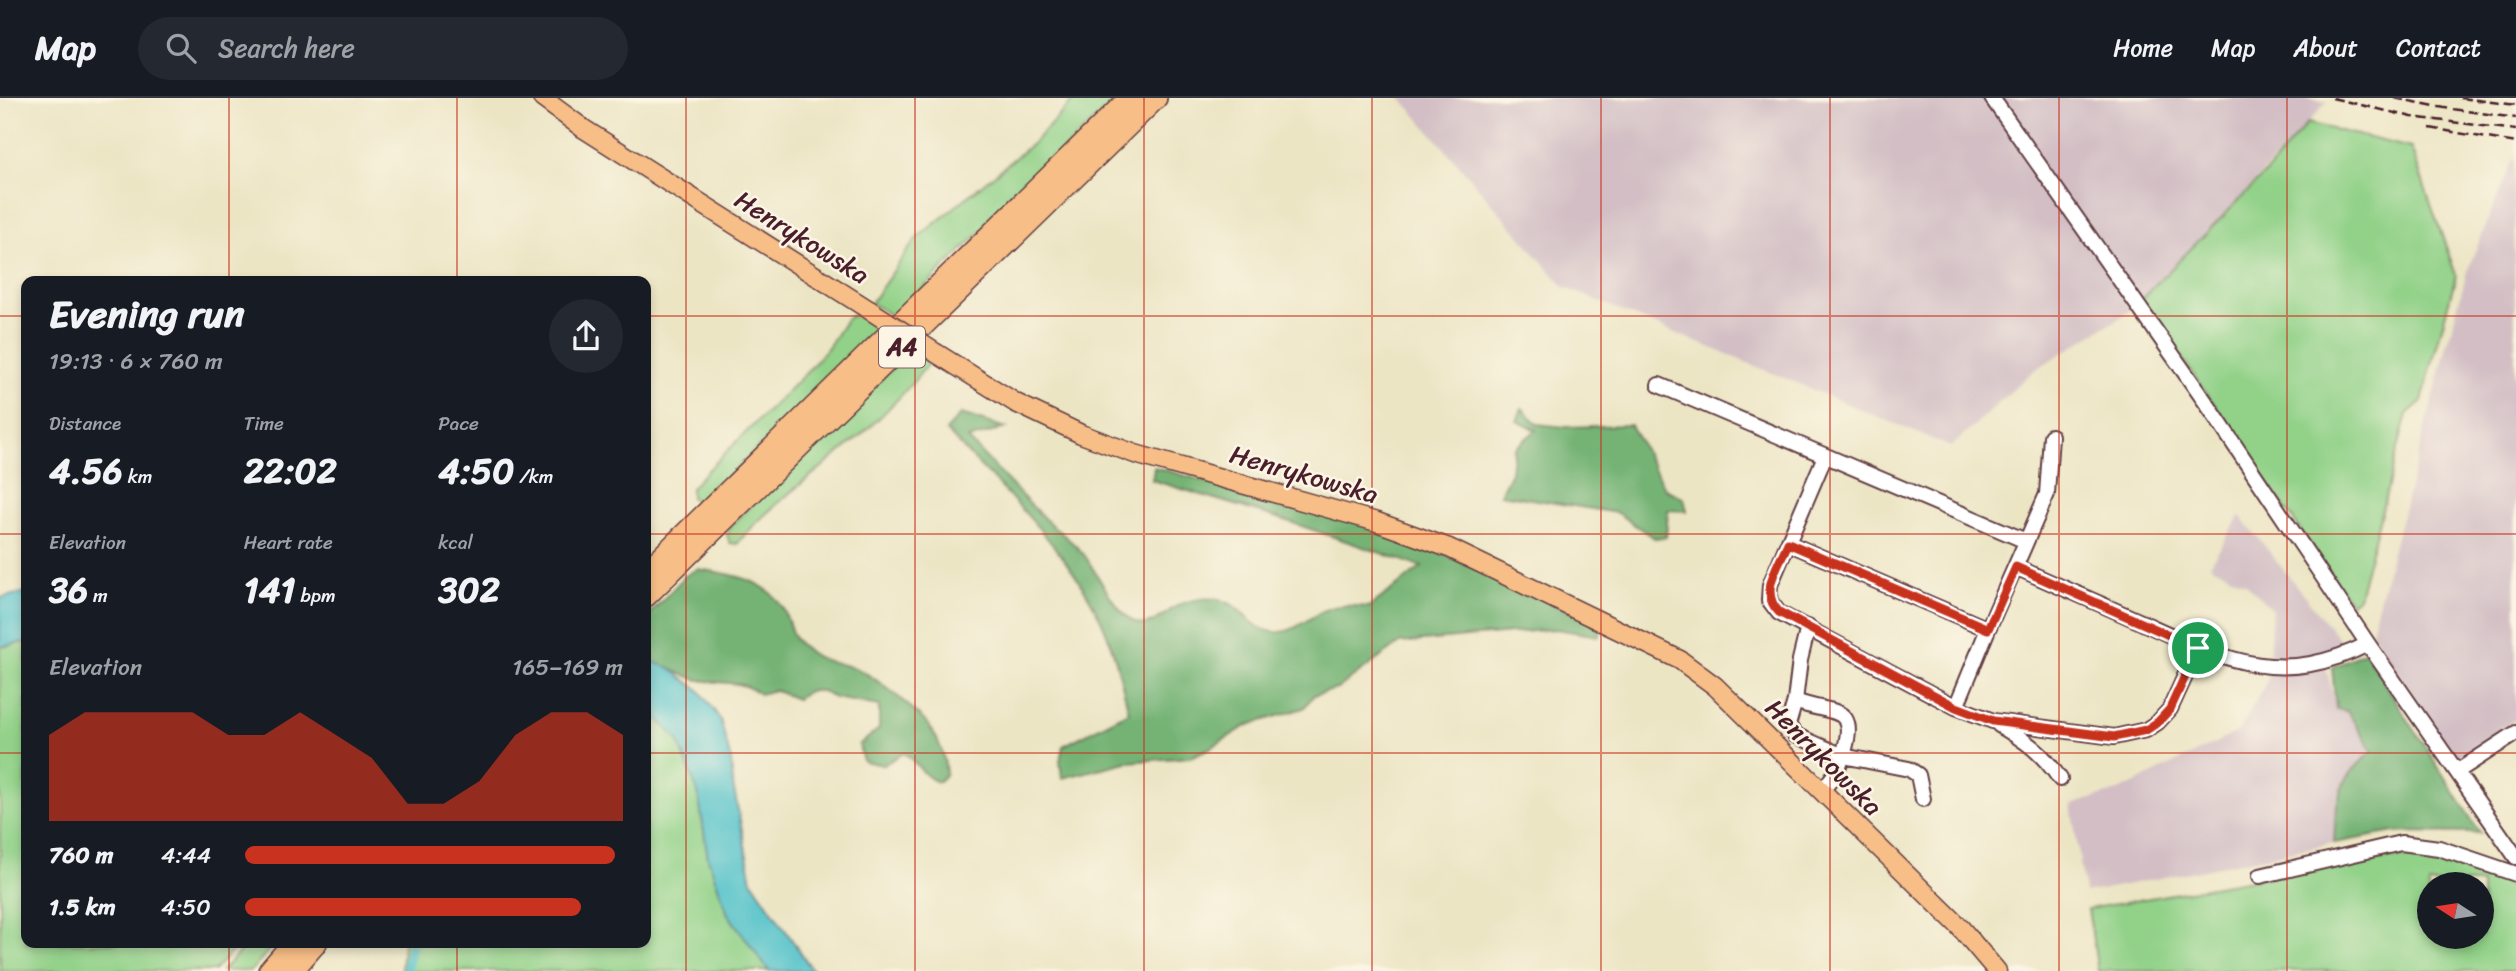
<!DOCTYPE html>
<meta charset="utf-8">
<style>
:root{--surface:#171b24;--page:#242831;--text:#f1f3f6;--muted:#9ea1a6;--line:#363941;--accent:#c8321e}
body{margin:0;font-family:Sriracha,sans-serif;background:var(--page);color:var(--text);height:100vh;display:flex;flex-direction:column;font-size:26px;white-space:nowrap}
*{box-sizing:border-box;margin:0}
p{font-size:23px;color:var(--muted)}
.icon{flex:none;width:38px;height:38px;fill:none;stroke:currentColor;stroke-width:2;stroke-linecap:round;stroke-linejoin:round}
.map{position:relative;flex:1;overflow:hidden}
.details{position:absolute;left:21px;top:178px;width:630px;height:672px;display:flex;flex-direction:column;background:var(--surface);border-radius:14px;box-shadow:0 4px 10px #0003}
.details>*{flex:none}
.needle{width:46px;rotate:282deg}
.controls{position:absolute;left:2417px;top:774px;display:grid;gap:14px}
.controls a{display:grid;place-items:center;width:77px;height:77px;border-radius:50%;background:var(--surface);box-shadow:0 4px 10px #0003;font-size:35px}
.pin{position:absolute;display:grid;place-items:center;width:60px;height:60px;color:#fff;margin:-30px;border:4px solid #fff;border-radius:50%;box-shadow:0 2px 7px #0007}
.round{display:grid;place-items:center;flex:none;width:74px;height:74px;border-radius:37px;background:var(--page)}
.summary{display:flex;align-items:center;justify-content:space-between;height:119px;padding:0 28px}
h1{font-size:38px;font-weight:700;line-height:52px}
.metrics{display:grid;grid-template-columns:repeat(3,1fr);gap:10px;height:119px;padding:7px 28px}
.metrics div{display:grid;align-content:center}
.metrics b{font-size:35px;font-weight:700}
.metrics small{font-size:19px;font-weight:400}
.metrics p{font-size:19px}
.chart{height:196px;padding:14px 28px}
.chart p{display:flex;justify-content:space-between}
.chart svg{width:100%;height:126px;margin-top:7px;fill:var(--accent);opacity:.7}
ul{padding:0 28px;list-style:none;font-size:23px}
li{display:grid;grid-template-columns:112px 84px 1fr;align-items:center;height:52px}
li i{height:18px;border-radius:9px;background:var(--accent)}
header{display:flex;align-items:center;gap:42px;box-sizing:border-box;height:98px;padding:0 35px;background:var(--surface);border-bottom:2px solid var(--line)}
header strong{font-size:33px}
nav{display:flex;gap:38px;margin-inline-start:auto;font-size:24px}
.search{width:490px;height:63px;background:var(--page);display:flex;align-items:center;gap:18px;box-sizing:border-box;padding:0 24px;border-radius:38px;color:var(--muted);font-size:26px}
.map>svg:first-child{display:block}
.industrial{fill:#d2bec4}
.green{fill:#91d188;stroke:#6e785a;stroke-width:2;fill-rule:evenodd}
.forest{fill:#74b374;stroke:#5f6950;stroke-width:2}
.water{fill:#55c3ca;stroke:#50717a;stroke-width:2}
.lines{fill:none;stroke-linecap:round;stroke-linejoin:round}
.canal{stroke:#55c3ca;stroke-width:10}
.minor-casing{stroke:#623d42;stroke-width:18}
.major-casing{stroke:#623d42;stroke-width:21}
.highway-casing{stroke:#623d42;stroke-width:24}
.minor{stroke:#fff;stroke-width:14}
.major{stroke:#f7be87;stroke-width:18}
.highway{stroke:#f7be87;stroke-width:21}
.rail{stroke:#4a1f2b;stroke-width:2.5;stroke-dasharray:10 5;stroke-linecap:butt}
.major-bridge-casing{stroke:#623d42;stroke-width:21;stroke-linecap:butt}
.major-bridge{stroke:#f7be87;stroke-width:18}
.route-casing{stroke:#fff;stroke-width:14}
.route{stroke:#c8321e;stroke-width:9}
.grid{fill:none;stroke:#c8321e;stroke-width:2;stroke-opacity:0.55}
.labels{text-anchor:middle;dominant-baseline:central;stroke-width:5;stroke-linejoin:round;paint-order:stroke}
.shield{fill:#fcf5e5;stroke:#7f5f63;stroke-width:2}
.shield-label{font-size:24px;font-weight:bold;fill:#4a1f2b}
.street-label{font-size:26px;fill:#4a1f2b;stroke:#fcf5e5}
</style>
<header>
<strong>Map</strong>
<div class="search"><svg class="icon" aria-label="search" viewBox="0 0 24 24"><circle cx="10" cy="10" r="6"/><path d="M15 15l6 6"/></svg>Search here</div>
<nav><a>Home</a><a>Map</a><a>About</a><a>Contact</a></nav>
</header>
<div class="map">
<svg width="2516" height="873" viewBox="0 0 2516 873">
<rect width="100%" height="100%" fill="#fcf5e5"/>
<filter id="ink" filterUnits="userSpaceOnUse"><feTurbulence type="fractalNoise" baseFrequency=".0143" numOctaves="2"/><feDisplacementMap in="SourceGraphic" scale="14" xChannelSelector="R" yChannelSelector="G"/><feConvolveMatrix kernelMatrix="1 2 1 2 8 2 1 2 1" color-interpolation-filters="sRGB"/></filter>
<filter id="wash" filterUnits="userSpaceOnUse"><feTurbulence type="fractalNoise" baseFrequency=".00686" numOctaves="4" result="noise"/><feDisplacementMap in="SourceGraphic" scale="28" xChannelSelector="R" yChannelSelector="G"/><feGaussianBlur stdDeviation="1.57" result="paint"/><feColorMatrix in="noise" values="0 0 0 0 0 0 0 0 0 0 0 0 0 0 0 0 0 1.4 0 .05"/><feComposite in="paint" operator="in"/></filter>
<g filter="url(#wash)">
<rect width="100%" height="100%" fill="#ece5c4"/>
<path class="industrial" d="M1401,0H2300L2327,4L2229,112L2126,216L2033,273L1951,349L1564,189Z
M2514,59L2516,621L2455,661L2371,533L2467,173Z
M2240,417L2346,550L2323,558L2336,610L2346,613L2373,653L2356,668L2337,697L2334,745L2085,795L2071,707L2121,692L2239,633L2268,581L2272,512L2246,485L2210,467Z"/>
<path class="green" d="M1076,0H1117L894,219L871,205L916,141L1033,45Z
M2307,25L2411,50L2456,177L2422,303L2407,316L2359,499L2351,505L2141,201L2267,74Z
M858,215L881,230L705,402L699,404L691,400V390L700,380L808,273L829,248L847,220Z
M913,250L932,261C911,288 888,313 862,336C820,373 773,403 737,446L730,445L727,437L732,427Z
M26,544V845H240L214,873H0V549Z
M646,608L678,642L698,694L708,760L728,816L769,873H401L403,845H646Z
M2438,755L2516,786V873H2098L2088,811L2335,767ZM2429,786H2482V838H2429Z
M248,845H275L251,873H222Z"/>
<path class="forest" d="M1522,310L1537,326L1565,329L1631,327L1665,391L1684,400L1687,413L1668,412L1666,439L1654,440L1617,415L1500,396L1511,374L1514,351L1536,332L1517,323Z
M961,316L1006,330L968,341C994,368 1019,396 1046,422C1059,434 1074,444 1085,458C1097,475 1120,524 1142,526C1154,528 1168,512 1179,507C1191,501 1207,499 1221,502C1244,508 1247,530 1274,534C1293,536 1311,518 1327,511C1340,506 1356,508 1369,509L1422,469L1281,421L1152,382L1154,369L1406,439L1604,529L1598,538L1556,531L1400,545L1337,591L1314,597L1304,610L1248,627L1210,650L1190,659L1126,664L1062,680L1060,663L1063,648L1129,614C1120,579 1113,544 1096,512C1060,443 999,388 946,333Z
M697,471C730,476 768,480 784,513C795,537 787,538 812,556C824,565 843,565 857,571C876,579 920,615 931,631C941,645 945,660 946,676L938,684C921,677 919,666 904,655L883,667L863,663L859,647L879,631V608L835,600L822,593H808L797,601L774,592L760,596C736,579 718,588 692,580C676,574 662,567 646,562V520L685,478Z
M2365,554L2480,735L2394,734L2334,745C2337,699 2335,685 2373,653L2347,613L2336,611L2332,569Z"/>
<path class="water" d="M26,494V544L0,549V500Z
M646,562L668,569L699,592L720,621L731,662L733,687L752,783L813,873H769L728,816L708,760L698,694L678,642L646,608Z"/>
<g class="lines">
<path class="canal" d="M406,873L412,845"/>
</g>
</g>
<g filter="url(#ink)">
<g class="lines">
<g class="minor-casing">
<path id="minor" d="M1992,0L2209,309L2368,546L2516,759
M1659,287L2026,443
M1825,358L1770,487L1769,502L1779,515L1956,609L1993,623L2114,639L2146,632L2158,624L2170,611L2198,550
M1788,445L1988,531
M2016,469C2058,488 2101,506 2143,525C2226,562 2280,590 2368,546
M1808,529L1800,562L1795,603L1788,627L1795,637L1843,658L1835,676L1822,693
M1795,603C1834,618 1859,604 1843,658L1909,671L1918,677L1923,701
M1956,609L1988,531L2047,396L2051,338
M1999,627C2026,643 2042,654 2060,681
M2458,673L2516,635
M2260,778L2401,745L2439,750L2516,776"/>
</g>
<g class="major-casing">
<path id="major" d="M542,0L584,31L871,213
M936,255L1016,305L1081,336L1135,356L1377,424L1449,450L1680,562L1715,588L1958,827L1997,873"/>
</g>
<g class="highway-casing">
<path id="highway" d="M646,474L1130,0
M646,498L1156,0
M269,873L293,845
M292,873L316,845"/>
</g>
<use href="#minor" class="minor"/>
<use href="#major" class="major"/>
<use href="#highway" class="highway"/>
<path class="rail" d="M2332,0L2412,19L2516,32
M2394,0L2445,10L2516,20
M2460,0L2516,7
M2430,30L2516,45"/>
<g class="major-bridge-casing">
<path id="major-bridge" d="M871,213L936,255"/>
</g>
<use href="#major-bridge" class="major-bridge"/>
</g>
</g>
<g class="lines" filter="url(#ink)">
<g class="route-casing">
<path id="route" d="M1788,445L1988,531L2016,469L2198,550L2170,611L2158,624L2146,632L2114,639L1993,623L1956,609L1779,514C1758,494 1779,467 1788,445Z"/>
</g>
<use href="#route" class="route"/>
</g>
<path class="grid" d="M229,0V184M457,0V184M686,0V873M915,0V873M1144,0V873M1372,0V873M1601,0V873M1830,0V873M2059,0V873M2287,0V873M0,218H26M646,218H2516M0,436H26M646,436H2516M0,655H26M646,655H2516M229,845V873M457,845V873"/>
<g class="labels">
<rect class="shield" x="879" y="228.5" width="46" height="41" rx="5"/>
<g class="shield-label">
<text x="902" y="249">A4</text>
</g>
<g class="street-label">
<text transform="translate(802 139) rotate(32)">Henrykowska</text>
<text transform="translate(1304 376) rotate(16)">Henrykowska</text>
<text transform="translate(1824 659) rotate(45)">Henrykowska</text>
</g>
</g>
</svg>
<div class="controls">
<a><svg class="needle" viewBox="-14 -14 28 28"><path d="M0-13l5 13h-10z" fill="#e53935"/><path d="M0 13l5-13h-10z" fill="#9ea1a6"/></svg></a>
</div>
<div class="pin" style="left:2198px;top:550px;background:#1e9e55"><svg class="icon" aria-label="arrive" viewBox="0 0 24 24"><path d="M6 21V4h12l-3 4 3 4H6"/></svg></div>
<section class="details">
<div class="summary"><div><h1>Evening run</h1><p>19:13 · 6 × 760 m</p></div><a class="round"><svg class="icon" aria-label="share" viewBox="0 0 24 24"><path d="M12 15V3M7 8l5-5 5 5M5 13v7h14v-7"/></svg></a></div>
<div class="metrics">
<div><p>Distance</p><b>4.56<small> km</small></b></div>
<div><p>Time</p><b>22:02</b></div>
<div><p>Pace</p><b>4:50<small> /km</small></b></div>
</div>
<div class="metrics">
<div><p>Elevation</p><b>36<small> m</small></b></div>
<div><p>Heart rate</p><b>141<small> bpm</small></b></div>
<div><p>kcal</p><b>302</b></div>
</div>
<div class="chart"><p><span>Elevation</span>165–169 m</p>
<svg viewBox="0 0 160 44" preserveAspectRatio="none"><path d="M0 44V14L10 6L20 6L30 6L40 6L50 14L60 14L70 6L80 14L90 22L100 38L110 38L120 30L130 14L140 6L150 6L160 14V44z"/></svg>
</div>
<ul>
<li><b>760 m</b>4:44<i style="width:98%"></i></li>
<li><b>1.5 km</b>4:50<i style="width:89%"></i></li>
</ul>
</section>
</div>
